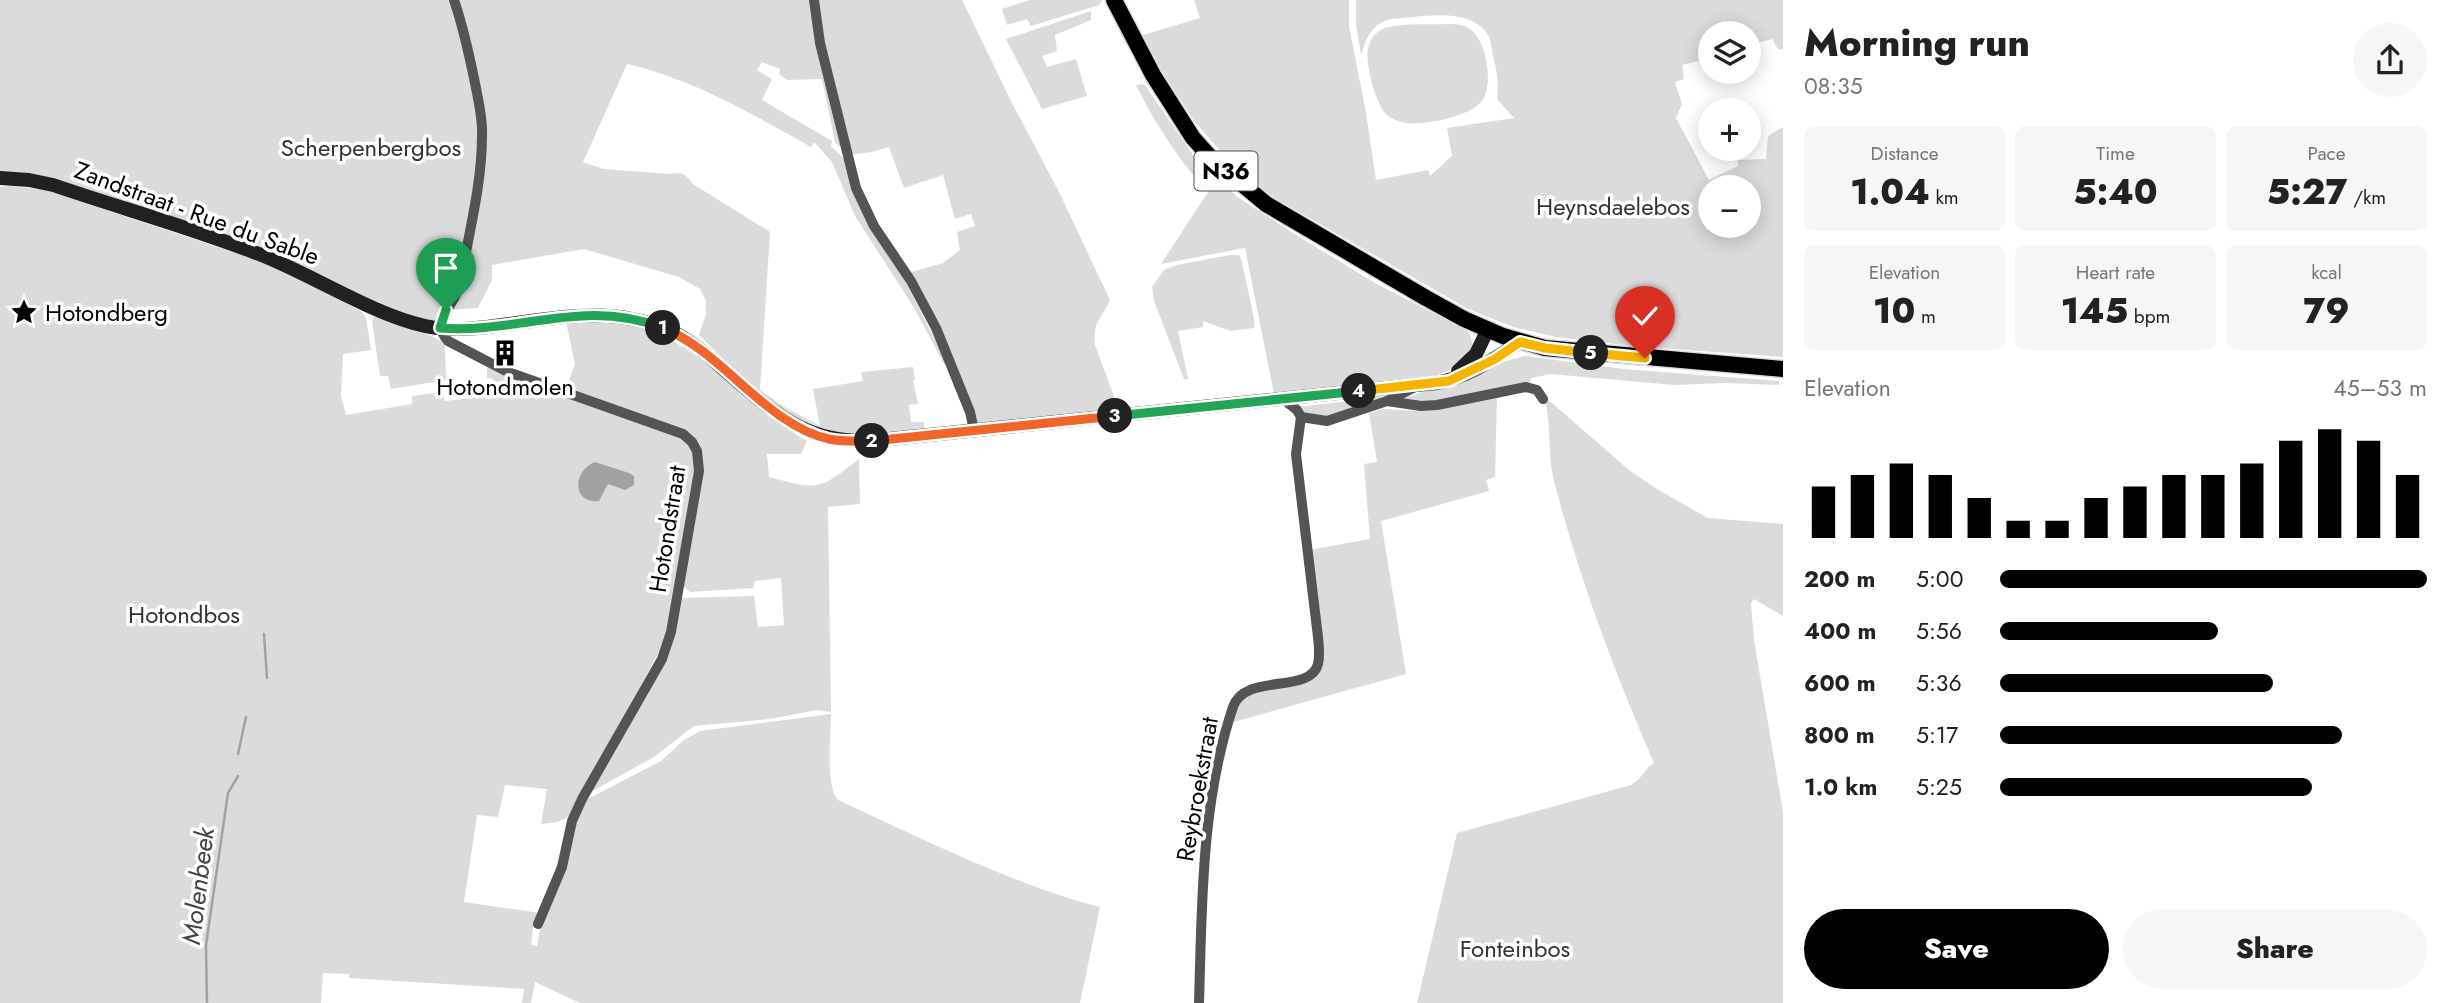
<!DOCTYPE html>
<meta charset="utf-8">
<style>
:root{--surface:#fff;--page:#f6f6f6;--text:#222;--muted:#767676;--accent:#000}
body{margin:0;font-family:Jost,sans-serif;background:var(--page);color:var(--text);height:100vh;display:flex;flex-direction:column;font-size:26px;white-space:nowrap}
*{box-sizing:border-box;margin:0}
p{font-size:23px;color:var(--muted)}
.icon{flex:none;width:38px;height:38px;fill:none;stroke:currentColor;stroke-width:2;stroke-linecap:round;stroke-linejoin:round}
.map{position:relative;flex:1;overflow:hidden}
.side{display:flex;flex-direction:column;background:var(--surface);width:665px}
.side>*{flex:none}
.controls{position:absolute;left:1698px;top:21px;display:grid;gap:14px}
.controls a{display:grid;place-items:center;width:63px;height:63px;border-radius:50%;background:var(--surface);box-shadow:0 4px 18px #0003;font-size:35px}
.pin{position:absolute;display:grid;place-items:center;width:60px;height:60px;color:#fff;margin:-72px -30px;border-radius:50% 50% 50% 0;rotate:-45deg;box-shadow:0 0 7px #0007}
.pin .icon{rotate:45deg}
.km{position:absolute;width:35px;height:35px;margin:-18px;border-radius:50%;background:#222;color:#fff;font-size:19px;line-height:35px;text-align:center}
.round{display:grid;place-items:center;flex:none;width:74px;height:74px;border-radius:37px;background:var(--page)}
.head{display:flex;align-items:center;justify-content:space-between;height:119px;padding:0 21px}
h1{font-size:38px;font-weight:800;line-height:52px}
.figures{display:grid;grid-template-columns:repeat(3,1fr);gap:10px;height:119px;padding:7px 21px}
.figures div{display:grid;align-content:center;border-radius:10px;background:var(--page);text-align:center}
.figures b{font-size:35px;font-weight:800}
.figures small{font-size:19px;font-weight:400}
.figures p{font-size:19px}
.chart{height:196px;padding:14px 21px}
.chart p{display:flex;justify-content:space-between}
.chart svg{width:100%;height:126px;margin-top:7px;stroke:var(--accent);stroke-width:6}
.button{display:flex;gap:14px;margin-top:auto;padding:14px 21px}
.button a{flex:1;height:80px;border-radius:42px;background:var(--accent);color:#fff;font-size:28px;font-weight:800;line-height:80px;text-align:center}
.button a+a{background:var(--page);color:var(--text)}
ul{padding:0 21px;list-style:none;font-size:23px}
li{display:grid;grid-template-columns:112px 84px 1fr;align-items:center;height:52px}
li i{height:18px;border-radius:9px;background:var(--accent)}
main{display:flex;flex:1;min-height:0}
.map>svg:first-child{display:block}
.green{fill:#dbdbdb;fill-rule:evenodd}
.water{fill:#a2a2a2}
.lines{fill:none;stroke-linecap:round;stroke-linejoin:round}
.stream{stroke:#a2a2a2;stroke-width:2.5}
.primary-casing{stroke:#dbdbdb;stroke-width:19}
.street{stroke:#545454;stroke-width:10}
.secondary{stroke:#212121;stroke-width:14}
.primary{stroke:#000;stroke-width:16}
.split-1-casing{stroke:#fff;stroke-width:14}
.split-2-casing{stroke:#fff;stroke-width:14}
.split-3-casing{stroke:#fff;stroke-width:14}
.split-4-casing{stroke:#fff;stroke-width:14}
.split-5-casing{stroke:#fff;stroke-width:14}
.split-6-casing{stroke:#fff;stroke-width:14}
.split-1{stroke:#22a559;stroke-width:9}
.split-2{stroke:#f0652b;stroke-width:9}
.split-3{stroke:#f0652b;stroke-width:9}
.split-4{stroke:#22a559;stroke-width:9}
.split-5{stroke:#f5b400;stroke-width:9}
.split-6{stroke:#f5b400;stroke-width:9}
.labels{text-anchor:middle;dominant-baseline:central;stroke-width:7;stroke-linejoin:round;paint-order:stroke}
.shield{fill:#fff;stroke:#4c4c4c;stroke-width:2}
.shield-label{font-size:23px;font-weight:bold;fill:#000}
.park-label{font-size:24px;fill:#323232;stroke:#fff}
.street-label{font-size:24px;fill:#000;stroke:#fff}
.poi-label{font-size:24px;fill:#000;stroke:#fff;text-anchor:start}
.water-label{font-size:26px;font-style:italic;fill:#434343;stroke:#fff}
</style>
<main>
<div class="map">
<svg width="1783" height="1003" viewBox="0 0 1783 1003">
<rect width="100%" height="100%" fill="#fff"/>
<path class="green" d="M0,0H449L451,7L457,0H962L1012,103L1059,192L1110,300C1101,319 1093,321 1095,345L1119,410L976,424L908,273L943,263L960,250L957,232L975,226L971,214L955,219L943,175L904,188L889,147L872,152L848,155L843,147L838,146L835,142L822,79L787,80L779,74L780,69L762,62L757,70L772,79L762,100L832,141L831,146L844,159L947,364H944L913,306L855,216L832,162L814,142L811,147C752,114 693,79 627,64L583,162L603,169L670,174C682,171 686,174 693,184L770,232L760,390L786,408L820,426L813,389L863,381L861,372L913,367L915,380L913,381L918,404L909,405L911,422H924L925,430C899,433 870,437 844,434C784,427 740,375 699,335L706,314V301L700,289L679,277L584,249L492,265V280L478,308L449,310L442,323L395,312L315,272L48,178L21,172H0Z
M1030,0H1102L1099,5L1031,26L1027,19L1007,25L1002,9Z
M1194,0H1349V26L1366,113L1376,180L1428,170L1430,176L1452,156L1447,128L1514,118L1497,99C1499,83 1497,71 1493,56C1492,50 1491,40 1488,35C1469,5 1419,18 1390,19C1371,25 1367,37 1361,55L1356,24V0H1783V50L1778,49L1772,39L1754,44L1748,51V33H1710V58L1682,65L1684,79L1675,82L1682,104L1676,118L1709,180L1738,166V160L1766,159L1768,136L1783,127V357L1632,346L1556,337L1513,327L1468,309L1268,194L1221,152L1195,122L1162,72L1143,35L1200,18ZM1748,187V226H1710V187Z
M1091,11V20L1055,35L1057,51L1042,56L1047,67L1076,59L1087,96L1042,109L1006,39Z
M1447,24C1454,24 1462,24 1468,28C1487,38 1494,84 1482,101C1469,117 1426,125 1406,123C1400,122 1392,119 1387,115C1376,106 1365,63 1368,49C1369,42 1373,35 1379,31C1392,22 1431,25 1447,24Z
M1142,84L1145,85L1193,155L1236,196L1296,235L1377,284L1466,330L1470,334L1473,347C1459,367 1451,371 1428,378L1274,394L1245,248L1161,264L1208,192C1177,158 1157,126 1136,85Z
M10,186L42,189L248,257L292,275L362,312L366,318L371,350L343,354L341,396L346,415L412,404V396L442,392L445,401L489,396V390L493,389V379L487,378V367L680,436L692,448L696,462L666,633L660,650L569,817L557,822L541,824L547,789L505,785L498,817L477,815L464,902L540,913L534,921L531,945L537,946L541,923L584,801L661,761L684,740L700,731L831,714C831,735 825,785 838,800C923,839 1009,883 1100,907L1080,1003H580L535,982L531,1003H522L524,989L349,978V974L323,973L321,1003H0V187Z
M1230,255H1239L1241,258L1254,318V328L1230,331L1203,321V327L1178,331L1188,379H1184L1154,301L1152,287L1164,270L1177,265Z
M375,316L423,332L445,343L446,380L391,389L388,376H380L372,321Z
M606,320C618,322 632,323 643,327C707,350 749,408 807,441L801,454H767L769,477C819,490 818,491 859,459L860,504L828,507L831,712L817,710L770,719L694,726L654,757L587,794L649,687L680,598L754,596L758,627L784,625L781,578L755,581L753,588L690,592L682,585L702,463L701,446L683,431L566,388L575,364L566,322Z
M1525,356L1624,369L1779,381V385L1725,383L1674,385L1551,374L1531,378L1530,383L1433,403L1401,399L1471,376L1506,361Z
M1376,395H1381V399L1326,419L1305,415L1299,407L1356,400Z
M1544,396L1629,470L1657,489L1708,518L1783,524V616L1754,599L1751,603L1754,640L1783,812V1003H1417L1457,833L1631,785C1643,778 1645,768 1654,763C1614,671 1579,578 1554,481C1547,453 1552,424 1544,396Z
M1497,397L1495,477L1486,480L1489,491L1381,521L1406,674L1230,723L1245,695L1317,673L1309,550L1370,539L1364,464L1377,462L1369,413L1383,409L1420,411Z"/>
<path class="water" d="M595,462L629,473L634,476V485L625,490L608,484L599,501C571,504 573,470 595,462Z"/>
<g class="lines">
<path class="stream" d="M264,634L267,678
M238,754L246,717
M207,1003L206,945L228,793L238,776"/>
<g class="primary-casing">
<path id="primary" d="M1114,0L1153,75L1193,138L1211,158L1266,204L1426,298L1464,319L1503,336L1545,348L1783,369"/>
</g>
<path class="street" d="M454,0C464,29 470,58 476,88C479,104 483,120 482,136C482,185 468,236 460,284C456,305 429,321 448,341L508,372L683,434L692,442L697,451L699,471L671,632L662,659L582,799L572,821L562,867L538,924
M814,0L820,43L856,188L874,226L911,281L936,328L970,412L974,430
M1387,401L1421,406L1437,405L1526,387L1537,390L1543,399
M1301,417L1327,421L1387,401L1413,388
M1199,1003C1202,904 1201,802 1233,707C1245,672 1310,695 1318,664C1320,656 1319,646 1318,637L1296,454L1301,417L1297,410L1283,399"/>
<path class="secondary" d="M0,178L29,180L53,185C123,209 196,229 264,256C316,277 372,314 425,326C453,332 482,328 509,324C565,316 617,307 671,331C690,340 707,354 722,368C775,413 806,447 880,440L1436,383C1468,377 1494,359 1520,342
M1458,371L1476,354L1488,329"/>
<use href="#primary" class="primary"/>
</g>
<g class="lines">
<g class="split-1-casing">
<path id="split-1" d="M446,310L440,328C519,334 584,297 663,328"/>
</g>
<g class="split-2-casing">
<path id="split-2" d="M663,328C723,352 766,425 829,439C843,442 858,441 872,441"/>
</g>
<g class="split-3-casing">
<path id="split-3" d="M872,441L1115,416"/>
</g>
<g class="split-4-casing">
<path id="split-4" d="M1115,416L1359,391"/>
</g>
<g class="split-5-casing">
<path id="split-5" d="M1359,391L1449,381L1495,359L1520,342L1545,348L1591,353"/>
</g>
<g class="split-6-casing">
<path id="split-6" d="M1591,353L1645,358"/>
</g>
<use href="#split-1" class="split-1"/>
<use href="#split-2" class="split-2"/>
<use href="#split-3" class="split-3"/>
<use href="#split-4" class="split-4"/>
<use href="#split-5" class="split-5"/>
<use href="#split-6" class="split-6"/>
</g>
<defs>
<g id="sight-bare" transform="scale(2.1)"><path d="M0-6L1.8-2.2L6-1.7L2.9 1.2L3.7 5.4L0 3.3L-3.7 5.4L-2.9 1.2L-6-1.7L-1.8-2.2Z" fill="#000" stroke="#fff" stroke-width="2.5" paint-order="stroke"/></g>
<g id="building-bare" transform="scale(2.1)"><path d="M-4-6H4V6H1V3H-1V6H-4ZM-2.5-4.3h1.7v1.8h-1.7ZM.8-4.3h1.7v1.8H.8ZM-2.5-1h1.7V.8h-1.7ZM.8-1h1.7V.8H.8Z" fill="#000" stroke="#fff" stroke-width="2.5" paint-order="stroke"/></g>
</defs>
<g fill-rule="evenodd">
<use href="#sight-bare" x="24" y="312"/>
<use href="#building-bare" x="505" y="353"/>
</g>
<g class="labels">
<rect class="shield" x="1194.5" y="151.5" width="63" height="39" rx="5"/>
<g class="shield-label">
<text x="1226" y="171">N36</text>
</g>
<g class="park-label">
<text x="371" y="147">Scherpenbergbos</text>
<text x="1613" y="206">Heynsdaelebos</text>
<text x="184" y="614">Hotondbos</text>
<text x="1515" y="948">Fonteinbos</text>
</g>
<g class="street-label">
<text transform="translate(197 213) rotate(20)">Zandstraat - Rue du Sable</text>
<text transform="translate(667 529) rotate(-81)">Hotondstraat</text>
<text transform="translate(1197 789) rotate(-80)">Reybroekstraat</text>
</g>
<g class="poi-label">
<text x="45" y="312">Hotondberg</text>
<text x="505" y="386" text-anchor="middle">Hotondmolen</text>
</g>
<g class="water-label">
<text transform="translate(198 886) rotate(-83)">Molenbeek</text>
</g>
</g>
</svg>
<div class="controls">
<a><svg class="icon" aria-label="layers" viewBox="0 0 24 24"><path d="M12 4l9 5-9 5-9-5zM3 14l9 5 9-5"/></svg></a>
<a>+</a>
<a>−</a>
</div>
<div class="pin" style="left:446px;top:310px;background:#1e9e55"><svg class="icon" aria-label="arrive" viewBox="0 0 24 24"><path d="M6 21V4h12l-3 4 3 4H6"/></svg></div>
<div class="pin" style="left:1645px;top:358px;background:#d93025"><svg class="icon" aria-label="check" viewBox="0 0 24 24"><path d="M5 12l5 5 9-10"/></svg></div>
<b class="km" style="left:663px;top:328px">1</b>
<b class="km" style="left:872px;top:441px">2</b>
<b class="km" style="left:1115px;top:416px">3</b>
<b class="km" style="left:1359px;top:391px">4</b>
<b class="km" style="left:1591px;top:353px">5</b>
</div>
<section class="side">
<div class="head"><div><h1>Morning run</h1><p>08:35</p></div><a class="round"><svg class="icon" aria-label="share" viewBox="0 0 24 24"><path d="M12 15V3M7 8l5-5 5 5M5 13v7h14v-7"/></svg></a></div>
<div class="figures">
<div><p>Distance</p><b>1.04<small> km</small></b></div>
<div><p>Time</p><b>5:40</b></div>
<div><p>Pace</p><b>5:27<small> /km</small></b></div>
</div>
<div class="figures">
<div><p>Elevation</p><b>10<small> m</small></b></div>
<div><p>Heart rate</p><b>145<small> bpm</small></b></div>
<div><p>kcal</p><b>79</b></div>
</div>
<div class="chart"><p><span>Elevation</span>45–53 m</p>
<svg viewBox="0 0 160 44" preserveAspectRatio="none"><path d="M5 44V26M15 44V22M25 44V18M35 44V22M45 44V30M55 44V38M65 44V38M75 44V30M85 44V26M95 44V22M105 44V22M115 44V18M125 44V10M135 44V6M145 44V10M155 44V22"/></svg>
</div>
<ul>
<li><b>200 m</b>5:00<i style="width:100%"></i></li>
<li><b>400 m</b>5:56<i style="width:51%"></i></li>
<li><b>600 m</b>5:36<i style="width:64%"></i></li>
<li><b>800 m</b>5:17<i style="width:80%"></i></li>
<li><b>1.0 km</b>5:25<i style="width:73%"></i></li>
</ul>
<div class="button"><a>Save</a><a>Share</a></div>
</section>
</main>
